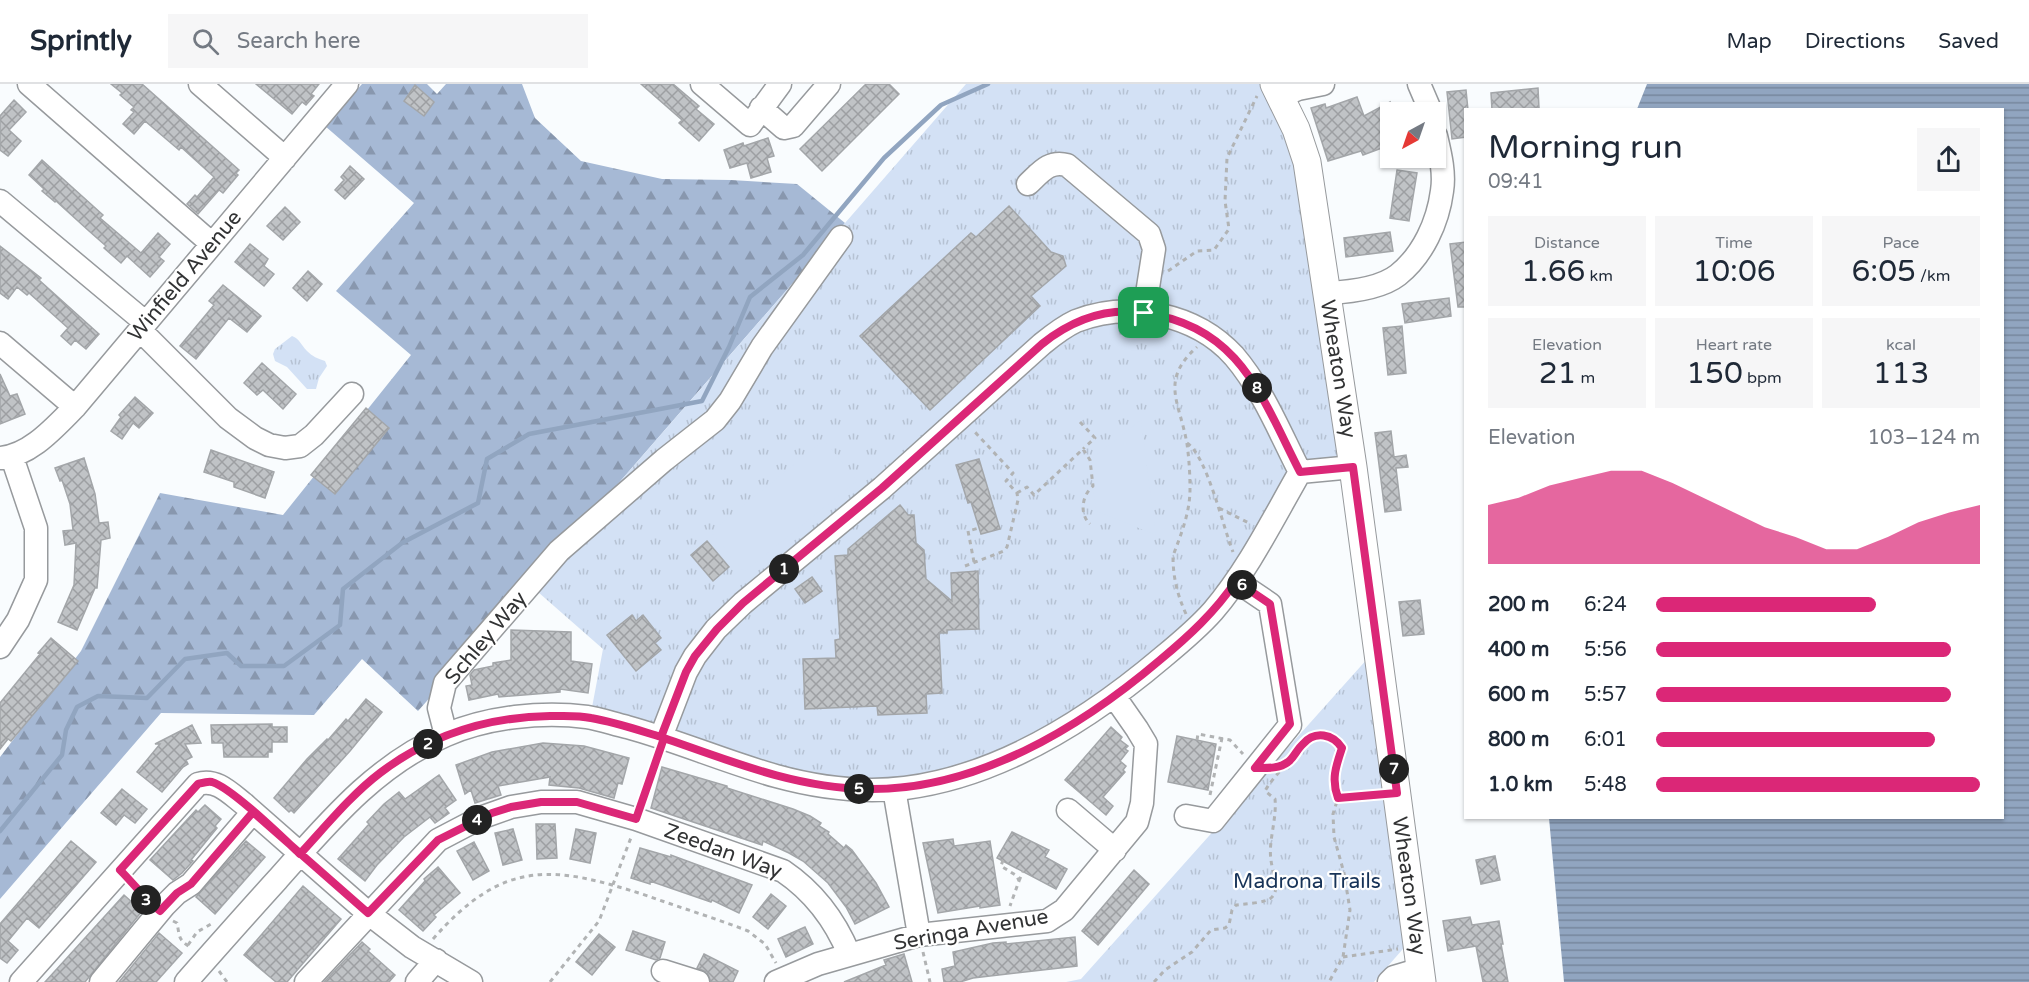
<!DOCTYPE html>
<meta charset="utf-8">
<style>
:root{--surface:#fff;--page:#f6f6f7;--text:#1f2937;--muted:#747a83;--line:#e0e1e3;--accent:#db2777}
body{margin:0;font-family:"Varela Round",sans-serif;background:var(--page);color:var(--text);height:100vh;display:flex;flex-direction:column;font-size:22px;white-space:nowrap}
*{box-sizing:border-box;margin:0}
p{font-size:20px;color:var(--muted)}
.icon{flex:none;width:33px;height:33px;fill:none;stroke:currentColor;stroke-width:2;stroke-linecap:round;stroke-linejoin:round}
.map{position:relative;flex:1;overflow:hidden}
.sheet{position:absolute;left:1464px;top:24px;width:540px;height:711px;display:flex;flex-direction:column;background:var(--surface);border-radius:0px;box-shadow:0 2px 4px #0004}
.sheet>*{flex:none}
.needle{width:39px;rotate:220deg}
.buttons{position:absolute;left:1380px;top:18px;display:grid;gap:12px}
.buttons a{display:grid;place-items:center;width:66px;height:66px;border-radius:0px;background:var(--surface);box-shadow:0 2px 4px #0004;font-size:30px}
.pin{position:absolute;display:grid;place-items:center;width:51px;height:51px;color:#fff;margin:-26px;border-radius:12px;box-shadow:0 3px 9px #0006}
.km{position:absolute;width:30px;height:30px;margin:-15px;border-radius:50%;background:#222;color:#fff;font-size:16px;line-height:30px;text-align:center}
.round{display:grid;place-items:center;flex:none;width:63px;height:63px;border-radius:0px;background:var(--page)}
.headline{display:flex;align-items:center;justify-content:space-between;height:102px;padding:0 24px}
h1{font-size:33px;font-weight:600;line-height:45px}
.metrics{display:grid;grid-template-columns:repeat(3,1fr);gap:9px;height:102px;padding:6px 24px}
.metrics div{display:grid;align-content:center;border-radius:0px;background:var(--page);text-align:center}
.metrics b{font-size:30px;font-weight:600}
.metrics small{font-size:16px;font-weight:400}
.metrics p{font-size:16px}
.chart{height:168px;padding:12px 24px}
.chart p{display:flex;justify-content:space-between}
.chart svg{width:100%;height:108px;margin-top:6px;fill:var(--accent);opacity:.7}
ul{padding:0 24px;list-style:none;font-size:20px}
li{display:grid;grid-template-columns:96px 72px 1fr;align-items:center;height:45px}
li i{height:15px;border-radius:8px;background:var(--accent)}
header{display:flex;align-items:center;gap:36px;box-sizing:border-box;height:84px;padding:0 30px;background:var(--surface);border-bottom:2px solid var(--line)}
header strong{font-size:28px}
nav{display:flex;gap:33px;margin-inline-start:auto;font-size:21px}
.search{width:420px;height:54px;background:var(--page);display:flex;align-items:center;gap:15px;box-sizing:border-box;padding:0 21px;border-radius:0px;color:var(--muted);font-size:22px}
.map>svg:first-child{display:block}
.forest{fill:url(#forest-firs)}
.park{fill:url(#park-tufts)}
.pitch{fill:#d3e1f5}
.water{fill:url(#water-rules)}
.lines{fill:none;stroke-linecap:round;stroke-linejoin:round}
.stream{stroke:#91a5c0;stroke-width:4.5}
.building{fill:url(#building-cross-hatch);stroke:#a3a6a9;stroke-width:1.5}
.minor-casing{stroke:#979a9d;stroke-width:25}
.major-casing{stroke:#979a9d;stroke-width:29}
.path{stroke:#b1b3b4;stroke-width:3;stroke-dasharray:4.5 4.5;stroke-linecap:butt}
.minor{stroke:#fff;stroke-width:22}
.major{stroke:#fff;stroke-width:27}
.route-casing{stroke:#fff;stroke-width:12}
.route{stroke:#db2777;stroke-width:8}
.labels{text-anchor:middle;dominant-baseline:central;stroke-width:4.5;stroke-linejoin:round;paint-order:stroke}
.street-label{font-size:21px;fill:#323334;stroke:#fff}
.park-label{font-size:21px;fill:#173358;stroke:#fff}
</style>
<header>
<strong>Sprintly</strong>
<div class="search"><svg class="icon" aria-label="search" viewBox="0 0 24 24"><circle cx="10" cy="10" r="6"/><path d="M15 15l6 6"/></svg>Search here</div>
<nav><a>Map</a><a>Directions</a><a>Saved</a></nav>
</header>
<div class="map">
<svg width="2029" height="898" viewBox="0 0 2029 898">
<defs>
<pattern id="forest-firs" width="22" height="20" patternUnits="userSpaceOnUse" patternTransform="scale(1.5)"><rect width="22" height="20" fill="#a6b9d5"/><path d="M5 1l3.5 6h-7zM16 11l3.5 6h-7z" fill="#8897ae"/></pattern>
<pattern id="park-tufts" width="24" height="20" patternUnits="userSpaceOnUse" patternTransform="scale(1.5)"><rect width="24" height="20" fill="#d3e1f5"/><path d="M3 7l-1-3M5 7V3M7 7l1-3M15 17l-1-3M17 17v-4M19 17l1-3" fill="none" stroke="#b6c2d3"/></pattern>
<pattern id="water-rules" width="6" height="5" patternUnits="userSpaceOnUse" patternTransform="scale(1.5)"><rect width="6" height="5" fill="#91a5c0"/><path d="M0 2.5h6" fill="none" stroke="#77879d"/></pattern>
<pattern id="building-cross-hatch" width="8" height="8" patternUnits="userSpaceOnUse" patternTransform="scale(1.5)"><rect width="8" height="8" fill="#c0c3c6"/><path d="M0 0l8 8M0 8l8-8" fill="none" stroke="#9d9fa2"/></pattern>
</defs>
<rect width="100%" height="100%" fill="#f9fcfe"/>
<path class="forest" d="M362,0H427L437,10L446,0H522L535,34L581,77L662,95L731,96L797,100L845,139L530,501L418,627L362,575L314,631L161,629L0,815V673L81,567L160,409L283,431L411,271L336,207L414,119L325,42Z"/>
<path class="park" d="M966,0H1274L1281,12L1353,383L1300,388L1194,547L995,679L865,705L590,634L603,565L530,501Z
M292,252C300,255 301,261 307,267C312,272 318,275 325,277L327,282L319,294L316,305H307L287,283L275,277L273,270L275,265Z
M1377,564L1416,850L1374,898H1066L1081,895Z"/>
<path class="pitch" d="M1141,336L1156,451L1096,427L1090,376Z
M824,356L857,397L744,488L711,448Z"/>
<path class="water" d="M1647,0H2029V898H1564L1549,734H2002V26L1637,25Z"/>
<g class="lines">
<path class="stream" d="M0,747L62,671L66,646L77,623L98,612L147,614L185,575L227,569L241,582H284L340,541L343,505L402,459L478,419L487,375L529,350L702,317L729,263L750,213L803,171L884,74L941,21L988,0"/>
</g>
<path class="building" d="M111,0H142L239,86L236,89L238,91L223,109L219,106L198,130L187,120L195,111L197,113L214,93L181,63L179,66L145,37L134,50L123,40L134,28L131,26L134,23L120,11L122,9Z
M256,0H319L311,10L314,12L306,21L302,18L292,30Z
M641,0H673L699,22L696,25L714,40L699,57L679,39L682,36Z
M866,0H889L899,10L822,87L800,65Z
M415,1L434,18L424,32L404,17Z
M1538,4L1539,24L1492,26L1491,9Z
M1466,6L1468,26H1466V53L1452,55L1447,8Z
M1357,13L1364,32L1390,18V61L1363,71L1361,67L1328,77L1311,24L1325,20L1326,24Z
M14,16L26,28L9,46L21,57L8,72L0,66V32Z
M768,54L774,72L767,74L771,88L751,94L747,79L730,84L724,66L743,59L744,62Z
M42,76L103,131L100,134L141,169L158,149L170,160L159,173L164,177L150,193L127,172L121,179L104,164L106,162L89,147L56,117L55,118L42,107L44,105L29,91Z
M350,82L364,95L345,115L335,106L344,96L341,93Z
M1397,86L1417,89L1409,137L1390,134Z
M1009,122L1051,168L1063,172L1066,182L1031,212L1040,222L930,326L860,252L971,149L976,153Z
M285,123L300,138L283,156L267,142Z
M1390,148L1393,167L1346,173L1344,154Z
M1466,158V223H1458L1450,160Z
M250,160L268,175L264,182L274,190L264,202L235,178Z
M0,162L41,194L39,196L99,250L86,265L75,256L71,261L61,252L68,244L29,209L27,211L17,203L8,215L0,209Z
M308,187L322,200L307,217L293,204Z
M223,201L261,232L247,248L229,234L196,275L180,262L214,221L209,217Z
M1449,214L1451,232L1405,239L1402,220Z
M1402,242L1406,289L1388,291L1383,244Z
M262,279L296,310L283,325L263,306L257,311L244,299Z
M0,290L10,312L17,310L25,330L0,340Z
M135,313L153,329L139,344L133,339L122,355L111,347L121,333L119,331Z
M366,324L389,344L335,410L311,391Z
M1391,347L1394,373L1406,371L1408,383L1396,384L1401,426L1385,428L1375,349Z
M211,366L274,388L265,414L234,403V398L204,388Z
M84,374L95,410L99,439L108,438L110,454L101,456L97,504H95L77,546L58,538L74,501L76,459L65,461L63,447L73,446L70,420L62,396L60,397L55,384Z
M979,375L1000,445L981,450L971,418L968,419L956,381Z
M900,421L908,431H914L916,459L924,466L926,495L952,517L951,489L978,487L979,545L947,546V549H939L942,609L926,610L927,629L878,631L877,622L805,625L803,575L836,574L835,556L840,555L835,472L848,471V465Z
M707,457L729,483L713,497L691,471Z
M812,493L822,507L805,519L795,505Z
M1420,516L1424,550L1403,552L1399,518Z
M632,531L636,537L643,531L661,554L655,559L661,566L636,587L607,551Z
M511,546L571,548V577L592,580L588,609L560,605V608L499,613L498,610L469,616L466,602L472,601L470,591L474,586L493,582V579L511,576Z
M51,554L78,577L11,657L8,655L0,665V619L40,570L38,569Z
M366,615L382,628L350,667L294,729L291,726L289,728L274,714L307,675L327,655L328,656L346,635L348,637Z
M272,640V643H287V658H272V668H268V673H224L223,659H212L211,641Z
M192,641L201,659L185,660L192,673L186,676L188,680L183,683L162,708L137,688L160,660H155Z
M1111,643L1122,653L1120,656L1128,662L1125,665L1128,667L1120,677L1126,682L1123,686L1125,688L1103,713L1113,722L1106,731L1065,696Z
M1177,652L1216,660L1208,706L1168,698Z
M543,659L584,662L629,674L622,700L618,699L614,714L579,704L549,701L550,693L498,702L501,711L475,719L471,706L465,710L456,681L492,668Z
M662,683L727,702V704L793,725L810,732L821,739L819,742L829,748L828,750L844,764L846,761L852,766L876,799L889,823L855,840L846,823L828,799L803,777L789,769L763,757L762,761L651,724Z
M439,691L456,716L445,724L449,729L435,739L430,733L404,753L377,781L365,797L338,775L369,740L367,738L384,720L399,708L405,715Z
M122,705L147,725L135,739L124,731L116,741L101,729Z
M205,721L221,735L215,742L217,744L191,776L193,777L182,789L173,796L150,776L196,726L198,728Z
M536,740H555L557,774L537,775Z
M513,745L522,776L503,781L495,749Z
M576,745L596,749L590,779L570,775Z
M1012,748L1049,766L1045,773L1067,785L1056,805L997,774Z
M953,755L954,762L990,757L1000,821L980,824V822L938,829L923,759Z
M71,757L96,778L39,844L27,834L8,857L18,866L7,879L0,874V840Z
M246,757L265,773L215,830L196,813Z
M474,758L489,787L473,796L457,767Z
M640,764L671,773V771L752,801L739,829L712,816L711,818L650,797V800L631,794Z
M1495,772L1500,796L1481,800L1476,776Z
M438,783L460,809L434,831L436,833L423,847L399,826L425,797L424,795Z
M1134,786L1149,800L1098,861L1082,847Z
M303,802L341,835L287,898H276L244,871Z
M771,810L786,822L768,845L753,833Z
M124,811L142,827L85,898H45Z
M1470,833L1472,841L1499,837L1503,860H1501L1508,898H1483L1476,862L1448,867L1443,837Z
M805,843L813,860L786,873L778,855Z
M633,847L665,858L660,874L656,876L626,866Z
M159,849L182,869L156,898H119Z
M599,850L615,863L592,891L576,878Z
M1075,853L1077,882L973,894L960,898H944L942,885L955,882L953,868L993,859L1006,858V860Z
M362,858L370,865L368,867L395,891L389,898H324Z
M704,870L738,887L733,898H711L707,888L697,884Z
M904,870L912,898H844L886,881L884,876Z"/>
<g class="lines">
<g class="minor-casing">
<path id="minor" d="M29,0L212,160
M200,0L285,74
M702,0L750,41L780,0
M1419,0L1431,28
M1281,12L1298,5L1323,0
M761,24L784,44L793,42L829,0
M1028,100C1040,89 1049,76 1067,81L1149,150L1154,165L1144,229
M0,117L146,239
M1327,209C1349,208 1380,205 1398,191C1423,171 1438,138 1442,107C1445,89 1440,69 1436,52
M140,246L228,334L255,354L269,361L285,364L300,362L314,351L352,310
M0,259L75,323
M0,374C30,372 55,343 75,323L347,0
M0,563L18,536L36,496V444L12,373
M446,651L439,624L445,599L559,467L664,376L715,336L730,317L762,263L841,153
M661,653L686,588L695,572L716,545L743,519L882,404L1042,260C1053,251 1063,243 1076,237C1129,216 1196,230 1234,272C1263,306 1280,349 1300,388
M894,705L919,851
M1068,726L1115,766
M1186,732L1213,737L1290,641L1270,520L1236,497
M663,887L698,898
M21,898L198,700C216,694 230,709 244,720L368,829L412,863L471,898
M101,898L164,822L177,809L191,800L253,728
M186,898C216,864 246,830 277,796C327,740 375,681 446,651C488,633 542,627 587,633C600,635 614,640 627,643C678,657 726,678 776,692C816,703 863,709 905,704C1000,692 1091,634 1163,573C1180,559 1198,544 1213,527C1248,486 1273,435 1300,388L1353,383
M306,898L438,756L480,734L511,723L541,718H577L636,735L783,787C814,808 835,836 849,870
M417,898L436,876
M776,898L818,880L919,851L1047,837L1064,826L1137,738L1142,719L1146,660L1137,645L1114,612
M1389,898L1394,893L1421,885"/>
</g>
<g class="major-casing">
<path id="major" d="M1274,0L1296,45L1307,78L1353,383L1422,898"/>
</g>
<path class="path" d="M1168,187L1197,167L1214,166L1229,145L1225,117L1227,74L1257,12
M1080,338L1095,354L1083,365
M1187,359C1207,372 1223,443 1233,468
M1017,409L1027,403L1034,411L1083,365L1090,376L1093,402C1082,411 1079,430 1090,440
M1219,424L1251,440
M974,478L968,447L979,444
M965,482L1004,467L1007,463L1018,416L1017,409L1006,397L1013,389L974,347
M1186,530C1177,510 1173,493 1173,472C1181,450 1190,429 1190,405C1190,390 1189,374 1187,360C1180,318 1159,297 1197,263
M1197,656L1198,650L1230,656L1243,670
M1210,711L1222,654
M1339,714L1377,711
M642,717L658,672
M1003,776L1001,782L1017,792L1019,797L1010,822
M1019,797L1023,787
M133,798L147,816
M173,837L177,839C180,854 178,855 191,864
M433,855C504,774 553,781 648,812C681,824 715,834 748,847L765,860L776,879
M188,861L197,848L211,840
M923,868L930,898
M1343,873L1398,865
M219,887L227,898
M550,898L599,837L632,751
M1154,898L1165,886L1192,868L1211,846L1225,844L1229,841L1232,826L1236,821C1243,820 1268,819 1272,813C1281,803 1272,788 1271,776C1268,758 1277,735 1275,715L1265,707C1271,696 1279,689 1286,680C1301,663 1322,633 1342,664L1334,687V703L1338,714L1333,730L1334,753L1344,789L1350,826L1343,873L1329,898"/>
<use href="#minor" class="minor"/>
<use href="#major" class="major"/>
</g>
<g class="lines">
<g class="route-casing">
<path id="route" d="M1144,229C1105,223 1071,237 1042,260L882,404L743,519L717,545L695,572L686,588L661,653C638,646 615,638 591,634C578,631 564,632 550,632C488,633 430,651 380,689C351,711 326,742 300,770C283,754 232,704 212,698C208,697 202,699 198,700L120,786C134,800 145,815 160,827L177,809L191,800L253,728L368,829L438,756L492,729L511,723L541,718H577L636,735L664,654C730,677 796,704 867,705C976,707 1080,644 1160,576C1189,552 1215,528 1236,497L1270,520L1290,640L1255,684C1266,684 1279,685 1288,678C1294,674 1297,665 1303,660C1315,646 1333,650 1342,664C1336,682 1331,695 1338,714L1397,709L1353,383L1300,388C1261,312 1240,242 1144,229"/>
</g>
<use href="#route" class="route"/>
</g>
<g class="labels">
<g class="street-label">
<text transform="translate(185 192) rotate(-50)">Winfield Avenue</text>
<text transform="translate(1338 285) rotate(81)">Wheaton Way</text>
<text transform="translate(486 554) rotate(-50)">Schley Way</text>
<text transform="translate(723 767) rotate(20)">Zeedan Way</text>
<text transform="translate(1409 802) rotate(82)">Wheaton Way</text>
<text transform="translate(971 846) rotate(-10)">Seringa Avenue</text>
</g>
<g class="park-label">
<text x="1307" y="797">Madrona Trails</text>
</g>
</g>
</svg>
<div class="buttons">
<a><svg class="needle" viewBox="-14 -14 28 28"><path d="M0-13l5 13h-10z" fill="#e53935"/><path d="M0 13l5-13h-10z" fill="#747a83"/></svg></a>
</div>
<div class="pin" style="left:1144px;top:229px;background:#1e9e55"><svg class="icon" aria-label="arrive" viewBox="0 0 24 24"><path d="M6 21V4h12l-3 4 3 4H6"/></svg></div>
<b class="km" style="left:784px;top:485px">1</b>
<b class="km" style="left:428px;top:660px">2</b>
<b class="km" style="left:146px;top:816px">3</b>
<b class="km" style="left:477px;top:736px">4</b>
<b class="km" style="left:859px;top:705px">5</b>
<b class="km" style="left:1242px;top:501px">6</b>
<b class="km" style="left:1394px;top:685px">7</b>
<b class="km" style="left:1257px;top:304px">8</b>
<section class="sheet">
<div class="headline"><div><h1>Morning run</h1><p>09:41</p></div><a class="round"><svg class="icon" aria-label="share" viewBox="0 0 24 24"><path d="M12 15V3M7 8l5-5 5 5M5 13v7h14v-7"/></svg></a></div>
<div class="metrics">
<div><p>Distance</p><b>1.66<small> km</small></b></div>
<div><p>Time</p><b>10:06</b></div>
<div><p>Pace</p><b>6:05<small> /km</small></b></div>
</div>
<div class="metrics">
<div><p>Elevation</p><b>21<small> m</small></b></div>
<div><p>Heart rate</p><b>150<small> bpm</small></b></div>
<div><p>kcal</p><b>113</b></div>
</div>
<div class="chart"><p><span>Elevation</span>103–124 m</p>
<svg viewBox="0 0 160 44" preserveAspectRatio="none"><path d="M0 44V20L10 17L20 12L30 9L40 6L50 6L60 11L70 17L80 23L90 29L100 33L110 38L120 38L130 33L140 27L150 23L160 20V44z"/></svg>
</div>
<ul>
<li><b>200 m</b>6:24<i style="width:68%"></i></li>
<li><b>400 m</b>5:56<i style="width:91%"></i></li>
<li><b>600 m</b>5:57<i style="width:91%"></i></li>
<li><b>800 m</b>6:01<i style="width:86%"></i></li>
<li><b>1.0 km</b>5:48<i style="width:100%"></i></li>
</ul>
</section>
</div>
